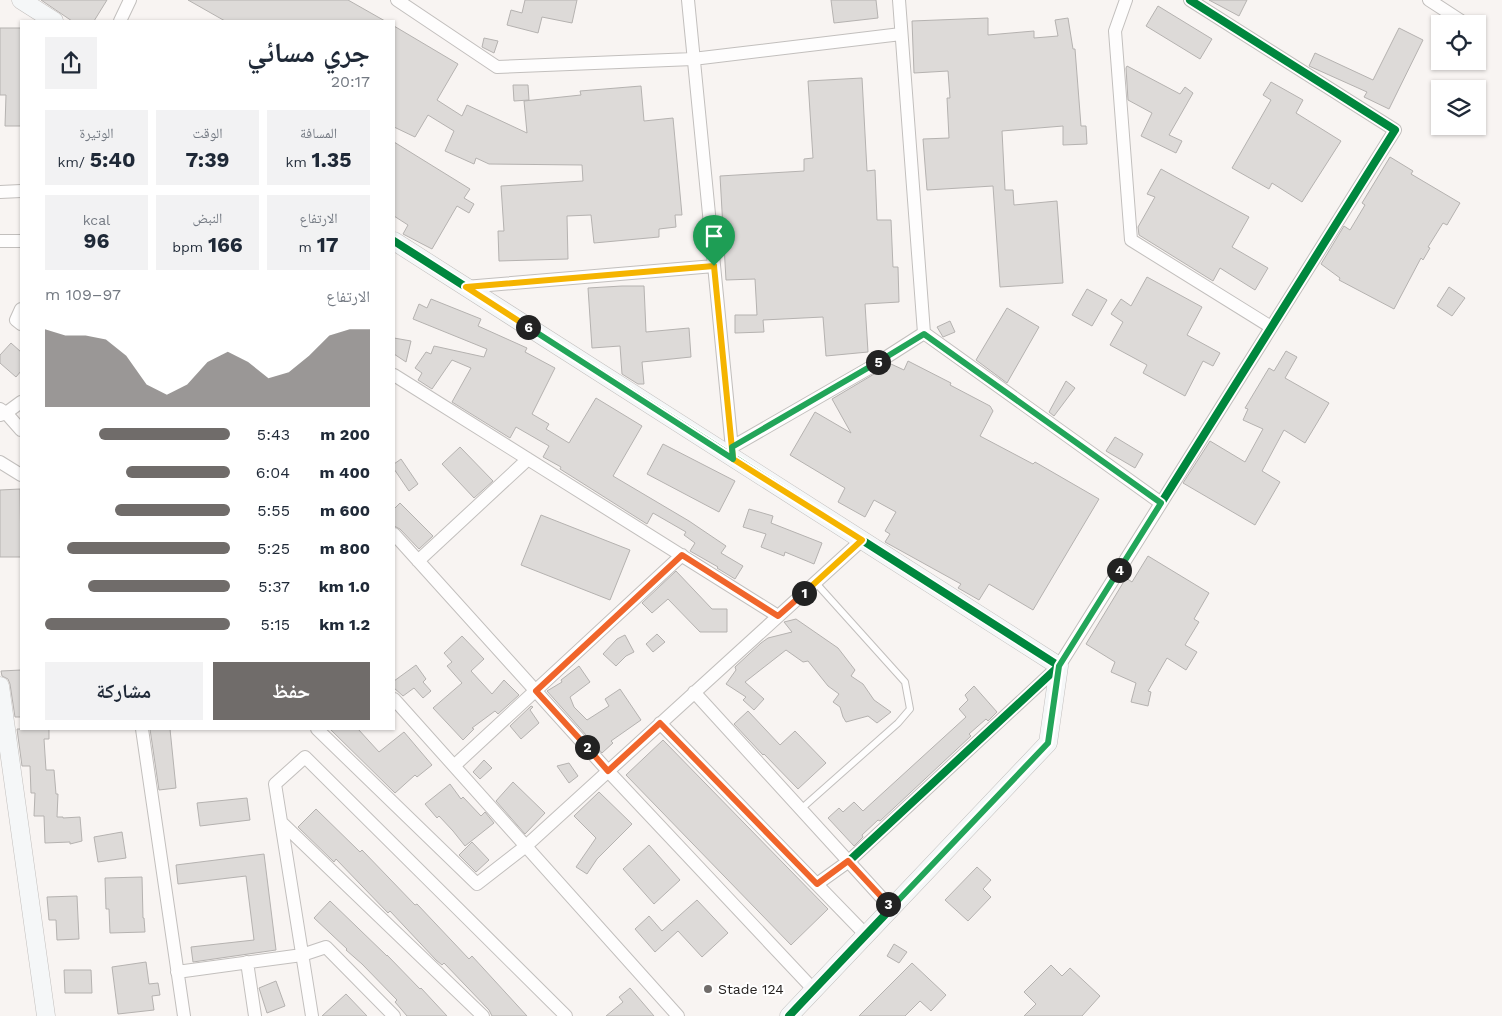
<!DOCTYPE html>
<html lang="ar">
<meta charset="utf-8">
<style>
:root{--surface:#fff;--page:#f2f2f3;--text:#1f2937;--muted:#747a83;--accent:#706c6a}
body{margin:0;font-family:"Work Sans","Noto Naskh Arabic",sans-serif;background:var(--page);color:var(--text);direction:rtl;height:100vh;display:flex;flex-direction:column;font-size:19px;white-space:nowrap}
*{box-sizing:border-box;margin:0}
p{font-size:16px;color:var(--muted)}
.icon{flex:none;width:28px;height:28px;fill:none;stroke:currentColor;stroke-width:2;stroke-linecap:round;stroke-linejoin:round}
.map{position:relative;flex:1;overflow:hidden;direction:ltr}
.drawer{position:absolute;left:20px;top:20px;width:375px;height:710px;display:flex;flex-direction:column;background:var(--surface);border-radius:0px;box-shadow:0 1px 4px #0004;direction:rtl}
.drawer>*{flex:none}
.fabs{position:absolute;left:1431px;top:15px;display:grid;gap:10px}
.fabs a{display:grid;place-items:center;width:55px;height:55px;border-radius:0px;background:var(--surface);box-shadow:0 1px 4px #0004;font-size:25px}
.pin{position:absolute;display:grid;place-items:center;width:42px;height:42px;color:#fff;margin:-51px -21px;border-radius:50% 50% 50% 0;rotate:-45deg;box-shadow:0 0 5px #0007}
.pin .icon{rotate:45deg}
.km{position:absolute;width:25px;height:25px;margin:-12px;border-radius:50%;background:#222;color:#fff;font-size:14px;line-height:25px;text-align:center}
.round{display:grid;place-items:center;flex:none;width:52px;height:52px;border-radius:0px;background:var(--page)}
.overview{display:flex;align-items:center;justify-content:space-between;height:85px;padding:0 25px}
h1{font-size:28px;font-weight:700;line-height:38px}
.stats{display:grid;grid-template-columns:repeat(3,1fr);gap:8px;height:85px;padding:5px 25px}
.stats div{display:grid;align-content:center;border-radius:0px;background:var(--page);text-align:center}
.stats b{font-size:21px;font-weight:700}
.stats small{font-size:14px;font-weight:400}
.stats p{font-size:14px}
.chart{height:140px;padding:10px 25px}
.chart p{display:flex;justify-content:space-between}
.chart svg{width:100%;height:90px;margin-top:5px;fill:var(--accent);opacity:.7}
.action{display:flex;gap:10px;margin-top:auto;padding:10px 25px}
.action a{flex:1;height:58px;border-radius:0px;background:var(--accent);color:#fff;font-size:20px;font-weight:700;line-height:58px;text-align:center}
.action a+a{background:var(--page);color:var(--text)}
ul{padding:0 25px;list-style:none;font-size:16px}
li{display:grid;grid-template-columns:80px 60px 1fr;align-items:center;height:38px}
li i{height:12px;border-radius:6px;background:var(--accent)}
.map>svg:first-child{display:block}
.building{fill:#dddad8;stroke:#b5b2b0}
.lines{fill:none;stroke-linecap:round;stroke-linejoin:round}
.lane-casing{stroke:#c2bfbd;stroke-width:8}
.street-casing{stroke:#c2bfbd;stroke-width:14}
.secondary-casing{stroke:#c2bfbd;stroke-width:19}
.lane{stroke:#fefdfd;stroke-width:6}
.street{stroke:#fefdfd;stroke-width:12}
.secondary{stroke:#f5f7f8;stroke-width:18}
.cycleway-casing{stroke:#fff;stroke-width:11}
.cycleway{stroke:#00873e;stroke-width:8}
.split-1-casing{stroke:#fff;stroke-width:10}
.split-2-casing{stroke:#fff;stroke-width:10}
.split-3-casing{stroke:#fff;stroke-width:10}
.split-4-casing{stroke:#fff;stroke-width:10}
.split-5-casing{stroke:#fff;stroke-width:10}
.split-6-casing{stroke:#fff;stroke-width:10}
.split-7-casing{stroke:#fff;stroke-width:10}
.split-1{stroke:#f5b400;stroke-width:6}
.split-2{stroke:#f0652b;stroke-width:6}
.split-3{stroke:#f0652b;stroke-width:6}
.split-4{stroke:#22a559;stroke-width:6}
.split-5{stroke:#22a559;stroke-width:6}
.split-6{stroke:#22a559;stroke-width:6}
.split-7{stroke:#f5b400;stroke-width:6}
.poi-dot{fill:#706c6a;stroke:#fff;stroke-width:2}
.labels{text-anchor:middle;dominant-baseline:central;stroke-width:4;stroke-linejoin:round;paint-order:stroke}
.poi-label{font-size:14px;fill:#272321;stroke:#fff;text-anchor:start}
</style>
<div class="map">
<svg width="1502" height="1016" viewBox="0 0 1502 1016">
<rect width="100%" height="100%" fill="#f8f4f2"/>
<path class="building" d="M41,0H107L94,21H72Z
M188,0H348L385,21H225Z
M525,0H577L572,23L542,17L538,33L507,25L511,10L522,13Z
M831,0H876L878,18L834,23Z
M1209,0H1247L1239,16Z
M1158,6L1212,39L1200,59L1146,26Z
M988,18V35L1034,31V38L1058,36L1055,20L1068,18L1073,49H1075L1081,126H1086L1087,144L1063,145V126L1002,131L1005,190H1013L1014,205L1057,201L1063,283L1000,287L993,186L927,190L923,139L949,138L947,98H950L948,71L914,73L912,21Z
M394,26L458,64L437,100L462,116L467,105L527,133L524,101L581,95L580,91L641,86L644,121L673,118L682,215H675L676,227L659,229V237L594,243L591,215L567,216L568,259L499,261L498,231H504L501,186L583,181L582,165L489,164L476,158L474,164L445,151L454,131L428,115L415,137L394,127Z
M0,28H21V126H5L6,95H0Z
M1399,28L1423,40L1389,109L1364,97L1367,92L1309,66L1315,53L1373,80Z
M484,38L498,41L494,53L482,47Z
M1127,66L1180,94L1185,87L1193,93L1169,135L1182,141L1176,153L1141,136L1152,113L1128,100L1126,68Z
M862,78L867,171L875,170L877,220H891L893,267H898L899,302L865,304L868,352L826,356L823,317L763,320L764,332L735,333V315H757L755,279L726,280L720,176L804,171V159L813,158L808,81Z
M1271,82L1303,100L1296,113L1341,141L1302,202L1272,183L1269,189L1232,168L1271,100L1263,95Z
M513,85H528L529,100L514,101Z
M394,142L470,189L464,198L474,204L469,213L457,206L432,249L403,234L408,225L394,216Z
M1390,157L1413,171L1411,174L1460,203L1447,225L1443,223L1428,247L1430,248L1423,260L1421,258L1394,309L1339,280L1340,278L1321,264L1344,226L1350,230L1365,205L1362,203Z
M1161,169L1249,217L1232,247L1268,268L1255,290L1220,268L1213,281L1139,235L1138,227L1155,197L1147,194Z
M1147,277L1202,307L1187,335L1220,353L1213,366L1203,361L1185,396L1143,373L1147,365L1110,345L1123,322L1111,314L1121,299L1131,306Z
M622,286H644L646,332L689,328L691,357L642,362L644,384H638L622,374L620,346L592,348L588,288Z
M1449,287L1465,298L1452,316L1437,306Z
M1087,289L1107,300L1092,326L1072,315Z
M431,299L481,319L478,326L527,348L525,352L555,368L532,414L549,424L546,429L569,443L596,398L642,426L613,476L689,521L726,546L721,553L743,566L735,579L717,568L718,567L690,551L695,543L684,535L686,532L653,513L647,524L560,469L561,467L543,457L549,446L516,427L510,438L452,402L471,368L452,360L432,389L418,380L422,373L415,368L426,352L431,354L434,346L484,357L487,349L413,319L419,304L427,308Z
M1007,308L1039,327L1007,383L976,360Z
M950,321L955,332L943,337L937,327Z
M394,338L411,341L406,362L394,354Z
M11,343L21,352V371L16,377L0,363V355Z
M1286,351L1297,357L1285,378L1329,403L1305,443L1284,430L1262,471L1280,482L1255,525L1183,483L1210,441L1245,462L1263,429L1243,420L1248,409L1245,408L1269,368L1274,371Z
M908,361L951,383L950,385L990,406L993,411L980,436L1033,464L1035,462L1099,499L1033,610L989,584L979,600L958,588L961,584L885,542L890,534L885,531L896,512L874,500L865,517L838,502L845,488L790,455L815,412L851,433L832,399L891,364L904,370Z
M1066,381L1075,388L1054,416L1049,412Z
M1115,437L1143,454L1135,468L1106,451Z
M663,444L735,481L719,512L647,474Z
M460,447L493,481L474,498L442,464Z
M401,459L418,484L409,491L394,469V464Z
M20,489L21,557H0V490Z
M400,503L433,536L419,549L400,529L394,526V509Z
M749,509L773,516L771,523L822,543L814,564L785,552L784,556L761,547L766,534L743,527Z
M541,515L630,550L610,600L521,565Z
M1148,556L1209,593L1194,619L1199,622L1185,645L1197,652L1186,670L1167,658L1148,691L1151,692L1148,706L1131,702L1136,683L1111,672L1115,662L1086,644L1126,578L1132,582Z
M676,571L712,609H727V632H700L668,599L652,613L642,603Z
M796,619L838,648L855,670L851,676L863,684L874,700L891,712L877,723L868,716L846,722L843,717L840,707L833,702L839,694L828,686L808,661L803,662L786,650L745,682L764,699L754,710L743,700L746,697L726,684L736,670L735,667L761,643L768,638L792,632L784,622Z
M657,634L665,642L653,652L646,644Z
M625,635L634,652L626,656L616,666L603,654L617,639Z
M462,636L484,659L471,671L492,694L504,680L519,695L498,714L495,711L472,728L474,729L463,740L433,708L462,683L447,666L452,662L444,653Z
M416,665L426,679L423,682L431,691L423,698L414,688L403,696L394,688V681Z
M579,666L590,682L570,697L574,707L587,720L609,706L605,699L620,689L641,720L611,741L613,743L602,753L547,691L562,682L561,680Z
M21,670V717H15L10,684L8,679L2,676L1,671Z
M974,686L997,712L988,721L986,719L969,734L971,736L880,821L878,820L862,835L863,837L854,846L828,818L839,808L843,812L854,802L863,811L966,717L959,709L968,700L965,695Z
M531,706L533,707L530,710L539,723L521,739L510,726Z
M748,711L780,745L795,731L826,763L798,789L764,754L763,755L734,724Z
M17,729H49V739H44L46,770H54L56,794H58L57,817H63V818L80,817L82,841L70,844V842L45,843L44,816H34L35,793H31L30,766H22Z
M150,729H170L176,788L159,790Z
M330,729H358L379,752L404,732L432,765L417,777L415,775L395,793Z
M663,740L828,909L791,945L626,775Z
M484,760L492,768L480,779L473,772Z
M569,763L578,776L569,783L557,766Z
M513,782L545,813L525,834L496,801Z
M450,784L461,799L463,797L481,816L485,812L494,823L465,846L453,831L439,816L437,818L425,804Z
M599,792L632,824L597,859L587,874L576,867L596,838L574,816Z
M247,798L250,820L200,826L197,803Z
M316,809L360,852L362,850L415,905L417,904L469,959L472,956L527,1016H492L489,1010L444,963L442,965L436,960L390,911L388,913L336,859L334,862L298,827Z
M122,832L126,858L98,862L94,837Z
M472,842L489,860L476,872L459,855Z
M649,845L680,880L654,904L623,869Z
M264,854L276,950L193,962L191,947L254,940L246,876L178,884L176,865Z
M977,867L991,880L983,889L991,897L968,921L945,900Z
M142,877L143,918H144L145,932L110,933L109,909H106L105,878Z
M77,896L79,939L57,940L56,920H49L47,897Z
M697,900L728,933L702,957L678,931L655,952L635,929L649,916L662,931Z
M330,901L387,956V955L420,989L421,988L447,1016H407L395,1002L397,1000L362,964L346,950L347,949L314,918Z
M894,944L907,952L899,963L887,956Z
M146,962L149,984L158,983L160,995L152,996L154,1010L118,1014L112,967Z
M912,963L946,995L931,1011L920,1001L905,1016H859Z
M1051,965L1062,976L1070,968L1100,996L1082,1016H1024L1036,1004L1024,992Z
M64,970H91L92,993H65Z
M276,981L285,1006L267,1013L259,988Z
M630,988L654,1016H606L623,1002L619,997Z
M346,994L367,1016H322Z"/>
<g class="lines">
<g class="lane-casing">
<path id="lane" d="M801,809L898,723L910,709L905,682L815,582"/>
</g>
<g class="street-casing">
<path id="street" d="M397,0L497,67L693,59L901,34
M688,0L733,459
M899,0L924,333L1161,503
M1126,0L1115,31L1131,240L1271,327
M1429,0L1466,24
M120,21L130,0
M0,192L21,191
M0,241H21
M465,287L714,266
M21,309L16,320L21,324
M394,375L778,616
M0,409L6,413L21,430
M0,415L6,413L21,402
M732,447L871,367L924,333
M0,462L21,475
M394,534L608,771L814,990
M418,561L528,459
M694,692L891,908
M394,699L678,1016
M660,723L866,935
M142,729L184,1016
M317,729L477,884L526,846L862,540
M454,766L682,555
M281,822L483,1016
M817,884L849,861L1059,666L1395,130L1190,0
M247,962L255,1016
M177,972L302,955L326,947L394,1016
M312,1016L275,784L305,757L566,1016"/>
</g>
<g class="secondary-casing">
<path id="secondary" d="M21,0L54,21
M394,241L1059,666L1048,743L789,1016
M0,686L46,1016"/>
</g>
<use href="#lane" class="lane"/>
<use href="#street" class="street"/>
<use href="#secondary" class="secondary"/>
<g class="cycleway-casing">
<path id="cycleway" d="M394,241L1059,666L1048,743L789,1016
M817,884L849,861L1059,666L1395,130L1190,0"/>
</g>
<use href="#cycleway" class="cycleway"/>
</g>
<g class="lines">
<g class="split-1-casing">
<path id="split-1" d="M714,266L733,459L862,540L804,593"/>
</g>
<g class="split-2-casing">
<path id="split-2" d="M587,747L536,691L682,555L778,616L804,593"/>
</g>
<g class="split-3-casing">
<path id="split-3" d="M587,747L608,771L660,723L817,884L848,861L888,904"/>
</g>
<g class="split-4-casing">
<path id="split-4" d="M888,904L891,908L1048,743L1059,666L1119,570"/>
</g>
<g class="split-5-casing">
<path id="split-5" d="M878,362L924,334L1161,503L1119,570"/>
</g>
<g class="split-6-casing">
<path id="split-6" d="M528,327L733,459L732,447L878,362"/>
</g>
<g class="split-7-casing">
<path id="split-7" d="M528,327L466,287L714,266"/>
</g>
<use href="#split-1" class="split-1"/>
<use href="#split-2" class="split-2"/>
<use href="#split-3" class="split-3"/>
<use href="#split-4" class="split-4"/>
<use href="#split-5" class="split-5"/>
<use href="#split-6" class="split-6"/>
<use href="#split-7" class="split-7"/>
</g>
<circle class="poi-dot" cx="708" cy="989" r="5"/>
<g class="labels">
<g class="poi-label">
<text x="718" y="989">Stade 124</text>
</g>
</g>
</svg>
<div class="fabs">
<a><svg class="icon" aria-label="locate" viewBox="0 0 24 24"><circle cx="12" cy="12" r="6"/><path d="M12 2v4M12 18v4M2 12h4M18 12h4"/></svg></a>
<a><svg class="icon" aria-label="layers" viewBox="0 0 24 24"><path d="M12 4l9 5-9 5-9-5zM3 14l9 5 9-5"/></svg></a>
</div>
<div class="pin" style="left:714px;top:266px;background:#1e9e55"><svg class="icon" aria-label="arrive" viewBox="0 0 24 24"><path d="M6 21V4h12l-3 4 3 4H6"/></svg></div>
<b class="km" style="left:804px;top:593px">1</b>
<b class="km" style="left:587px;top:747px">2</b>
<b class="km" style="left:888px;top:904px">3</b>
<b class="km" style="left:1119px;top:570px">4</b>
<b class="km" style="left:878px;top:362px">5</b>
<b class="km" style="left:528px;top:327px">6</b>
<section class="drawer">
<div class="overview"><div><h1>جري مسائي</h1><p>20:17</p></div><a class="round"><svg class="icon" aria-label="share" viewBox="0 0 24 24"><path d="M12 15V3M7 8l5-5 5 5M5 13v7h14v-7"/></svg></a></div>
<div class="stats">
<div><p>المسافة</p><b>1.35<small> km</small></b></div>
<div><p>الوقت</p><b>7:39</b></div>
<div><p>الوتيرة</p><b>5:40<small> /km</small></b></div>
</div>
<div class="stats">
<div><p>الارتفاع</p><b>17<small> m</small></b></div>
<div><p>النبض</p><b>166<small> bpm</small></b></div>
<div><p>kcal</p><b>96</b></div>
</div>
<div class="chart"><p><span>الارتفاع</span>97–109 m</p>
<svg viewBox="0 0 160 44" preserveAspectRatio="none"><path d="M0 44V6L10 9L20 9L30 11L40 19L50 33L60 38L70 33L80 22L90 17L100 22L110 30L120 27L130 19L140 9L150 6L160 6V44z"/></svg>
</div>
<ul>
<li><b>200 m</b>5:43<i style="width:71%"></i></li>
<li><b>400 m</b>6:04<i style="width:56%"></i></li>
<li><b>600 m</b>5:55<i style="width:62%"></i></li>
<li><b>800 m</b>5:25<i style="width:88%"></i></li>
<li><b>1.0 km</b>5:37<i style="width:77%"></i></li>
<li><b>1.2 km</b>5:15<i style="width:100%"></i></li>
</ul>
<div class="action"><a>حفظ</a><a>مشاركة</a></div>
</section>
</div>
